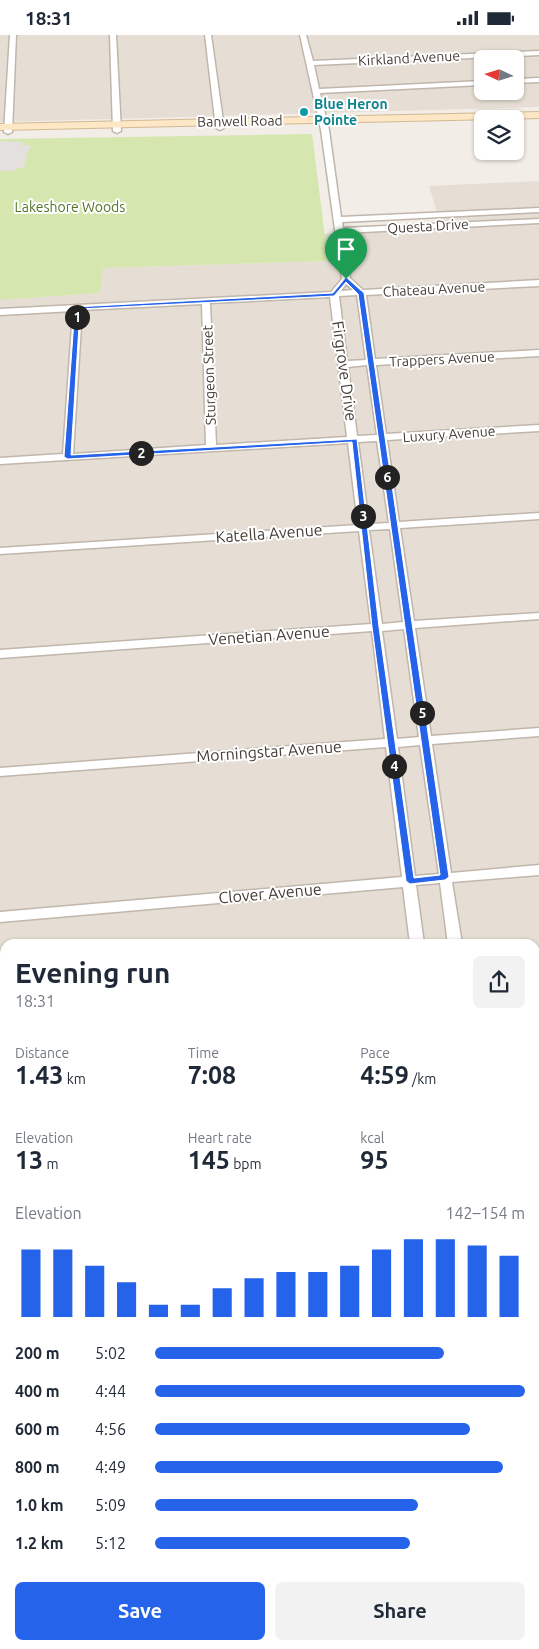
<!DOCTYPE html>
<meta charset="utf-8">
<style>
:root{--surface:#fff;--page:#f2f2f3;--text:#1f2937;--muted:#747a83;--accent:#2563eb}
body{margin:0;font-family:Ubuntu,sans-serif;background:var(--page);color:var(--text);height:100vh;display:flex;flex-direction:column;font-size:19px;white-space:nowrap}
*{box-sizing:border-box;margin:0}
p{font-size:16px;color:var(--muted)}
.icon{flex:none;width:28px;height:28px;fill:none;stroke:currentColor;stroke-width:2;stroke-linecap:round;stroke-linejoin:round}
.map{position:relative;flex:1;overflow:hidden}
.panel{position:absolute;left:0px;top:904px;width:540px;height:711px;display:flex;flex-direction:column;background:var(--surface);border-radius:15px 15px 0 0;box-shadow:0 1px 4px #0004}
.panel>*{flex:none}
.needle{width:32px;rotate:274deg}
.tools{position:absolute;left:474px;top:15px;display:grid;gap:10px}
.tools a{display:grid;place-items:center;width:50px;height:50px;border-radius:8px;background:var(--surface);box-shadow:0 1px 4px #0004;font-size:25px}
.pin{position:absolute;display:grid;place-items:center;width:42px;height:42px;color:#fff;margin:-51px -21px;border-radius:50% 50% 50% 0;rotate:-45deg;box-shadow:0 0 5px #0007}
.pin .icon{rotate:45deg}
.km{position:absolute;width:25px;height:25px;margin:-12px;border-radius:50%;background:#222;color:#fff;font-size:14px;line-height:25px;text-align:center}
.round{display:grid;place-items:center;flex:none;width:52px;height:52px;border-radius:8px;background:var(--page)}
.headline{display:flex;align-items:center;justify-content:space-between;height:85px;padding:0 15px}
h1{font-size:28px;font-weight:700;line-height:38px}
.metrics{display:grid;grid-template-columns:repeat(3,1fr);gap:8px;height:85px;padding:5px 15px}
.metrics div{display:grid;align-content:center}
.metrics b{font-size:25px;font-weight:700}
.metrics small{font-size:14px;font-weight:400}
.metrics p{font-size:14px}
.chart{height:140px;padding:10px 15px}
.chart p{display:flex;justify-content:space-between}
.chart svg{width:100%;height:90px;margin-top:5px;stroke:var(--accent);stroke-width:6}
.primary-button{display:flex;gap:10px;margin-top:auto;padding:10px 15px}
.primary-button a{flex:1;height:58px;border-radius:8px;background:var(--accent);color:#fff;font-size:20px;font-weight:700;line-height:58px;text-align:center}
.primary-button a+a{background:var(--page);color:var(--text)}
ul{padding:0 15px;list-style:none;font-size:16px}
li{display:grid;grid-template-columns:80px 60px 1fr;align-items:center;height:38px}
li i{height:12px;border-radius:6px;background:var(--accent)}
.status{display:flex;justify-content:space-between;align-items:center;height:35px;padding:0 25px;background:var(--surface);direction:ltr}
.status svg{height:14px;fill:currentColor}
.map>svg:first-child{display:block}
.residential{fill:#e6ded4;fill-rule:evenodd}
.green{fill:#d5e6af}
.parking{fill:#e3e0de}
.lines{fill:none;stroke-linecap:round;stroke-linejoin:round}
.street-casing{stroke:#c0b6ab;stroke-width:3}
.secondary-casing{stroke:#d1b996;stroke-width:2}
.street{fill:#fff;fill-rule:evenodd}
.secondary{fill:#fde7c5;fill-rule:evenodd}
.route{fill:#2563eb;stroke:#fff;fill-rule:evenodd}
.culture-dot{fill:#0f9aa8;stroke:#fff;stroke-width:2}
.labels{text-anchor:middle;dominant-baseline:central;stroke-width:4;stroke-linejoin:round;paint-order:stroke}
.far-street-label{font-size:14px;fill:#453c35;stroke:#fff}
.far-culture-label{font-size:14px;font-weight:bold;fill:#0d838f;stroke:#fff;text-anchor:start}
.far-park-label{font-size:14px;fill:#52752a;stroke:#fff}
.street-label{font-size:16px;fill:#453c35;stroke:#fff}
</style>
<div class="status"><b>18:31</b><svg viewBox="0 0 49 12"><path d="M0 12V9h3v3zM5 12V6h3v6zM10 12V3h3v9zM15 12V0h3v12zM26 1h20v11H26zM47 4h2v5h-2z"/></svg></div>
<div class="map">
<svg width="539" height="1614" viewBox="0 0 539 1614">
<rect width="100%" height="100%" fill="#f2ede6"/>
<path class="residential" d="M0,0H539V72L0,87ZM482,24H515V56H482Z
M539,146V1090H535V909H5V1610H535V1482L539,1509V1614H0V265L100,258L103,233L327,226L324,199L442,193L429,151Z"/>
<path class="green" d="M312,99L328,226L103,233L100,258L0,265V104Z"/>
<path class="parking" d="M0,106L23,107L22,110H30L24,133H16L15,136H0Z"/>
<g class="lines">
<g class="street-casing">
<path id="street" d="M10,0H16L12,97L8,99L4,97Z
M110,0H116L121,96L117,98L113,96Z
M205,0H211L224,93L220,95L216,93Z
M300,0H306L313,26L539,16V20L314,30L319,54L482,46V50L320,58L329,95L341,182L539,173V177L342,187L343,193L539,184V188L344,198L350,243L363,255L539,245V251L366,260L375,324L539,315V321L376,330L386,399L539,390V396L387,405L399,487L539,478V484L400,493L414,586L539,578V584L415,593L431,701L539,693V701L432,709L451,838L539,830V840L452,847L462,909H448L440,848L416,850L424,909H410L403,852L0,887V877L402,842L386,712L0,741V733L385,704L372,596L0,623V615L371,589L359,496L0,519V513L358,490L348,408L0,429V423L63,419L73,276L0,280V274L331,257L342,244L321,95ZM346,249L353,255L341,256ZM357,260L366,325L347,326L339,261ZM330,262L347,402L216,410L210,268ZM202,269L206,410L73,419L82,275ZM367,330L377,400L357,401L348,332ZM377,406L389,488L369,489L358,407ZM390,494L403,587L382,589L369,495ZM404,594L419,702L397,704L382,596ZM420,710L439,839L415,841L398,712Z
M539,43V47L515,48V44Z
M535,997H539V1009H535Z
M5,1040V1052L0,1053V1041Z
M0,1232H5V1246H0Z
M0,1465H5V1481H0Z
M535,1474L539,1475V1518L535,1516Z
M496,1610H514V1614H496Z"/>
</g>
<g class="secondary-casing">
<path id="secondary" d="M539,77V83L0,95V89Z"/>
</g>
<use href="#street" class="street"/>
<use href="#secondary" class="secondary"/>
</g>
<path class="route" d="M346,242L364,258L449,842L445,845L410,849L406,846L372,592L352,407L68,424L64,422L75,272L333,258ZM346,247L358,259L440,840L414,843L379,592L357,404L71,420L80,274L334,261Z"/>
<circle class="culture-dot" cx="304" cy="77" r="5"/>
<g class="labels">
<g class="far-street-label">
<text transform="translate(409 23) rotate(-3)">Kirkland Avenue</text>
<text transform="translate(240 86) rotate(-1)">Banwell Road</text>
<text transform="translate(428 191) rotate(-3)">Questa Drive</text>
<text transform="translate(434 254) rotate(-3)">Chateau Avenue</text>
<text transform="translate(442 324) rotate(-3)">Trappers Avenue</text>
<text transform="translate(209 340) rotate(-92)">Sturgeon Street</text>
<text transform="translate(449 399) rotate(-4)">Luxury Avenue</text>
</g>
<g class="far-culture-label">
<text x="314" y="69">Blue Heron<tspan x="314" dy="16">Pointe</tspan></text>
</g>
<g class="far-park-label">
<text x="70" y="172">Lakeshore Woods</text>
</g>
<g class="street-label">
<text transform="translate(345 336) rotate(82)">Firgrove Drive</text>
<text transform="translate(269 498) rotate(-4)">Katella Avenue</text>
<text transform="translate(269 600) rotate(-4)">Venetian Avenue</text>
<text transform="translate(269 716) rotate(-4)">Morningstar Avenue</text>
<text transform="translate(270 858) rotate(-5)">Clover Avenue</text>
</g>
</g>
</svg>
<div class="tools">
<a><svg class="needle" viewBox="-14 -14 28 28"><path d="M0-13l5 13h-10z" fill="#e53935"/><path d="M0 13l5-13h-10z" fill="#747a83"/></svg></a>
<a><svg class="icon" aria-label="layers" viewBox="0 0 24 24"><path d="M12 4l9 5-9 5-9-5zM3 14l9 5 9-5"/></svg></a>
</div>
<div class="pin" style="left:346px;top:244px;background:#1e9e55"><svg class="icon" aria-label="arrive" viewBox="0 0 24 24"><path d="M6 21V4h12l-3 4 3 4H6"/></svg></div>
<b class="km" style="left:77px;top:282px">1</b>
<b class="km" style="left:141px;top:418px">2</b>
<b class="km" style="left:363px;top:481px">3</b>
<b class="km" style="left:394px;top:731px">4</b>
<b class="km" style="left:422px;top:678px">5</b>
<b class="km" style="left:387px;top:442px">6</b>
<section class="panel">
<div class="headline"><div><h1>Evening run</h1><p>18:31</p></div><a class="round"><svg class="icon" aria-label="share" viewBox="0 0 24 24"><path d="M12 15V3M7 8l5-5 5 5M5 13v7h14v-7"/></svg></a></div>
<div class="metrics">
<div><p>Distance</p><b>1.43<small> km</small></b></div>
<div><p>Time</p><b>7:08</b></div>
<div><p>Pace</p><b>4:59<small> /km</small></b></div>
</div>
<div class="metrics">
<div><p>Elevation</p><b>13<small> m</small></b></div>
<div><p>Heart rate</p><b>145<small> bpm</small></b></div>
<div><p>kcal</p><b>95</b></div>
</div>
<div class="chart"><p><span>Elevation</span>142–154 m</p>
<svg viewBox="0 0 160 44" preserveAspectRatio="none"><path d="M5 44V11M15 44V11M25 44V19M35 44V27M45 44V38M55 44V38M65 44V30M75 44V25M85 44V22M95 44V22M105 44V19M115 44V11M125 44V6M135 44V6M145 44V9M155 44V14"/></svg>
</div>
<ul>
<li><b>200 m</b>5:02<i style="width:78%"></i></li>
<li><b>400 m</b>4:44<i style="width:100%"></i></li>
<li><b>600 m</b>4:56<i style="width:85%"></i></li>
<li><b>800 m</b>4:49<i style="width:94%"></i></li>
<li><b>1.0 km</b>5:09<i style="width:71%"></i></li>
<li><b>1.2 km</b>5:12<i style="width:69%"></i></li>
</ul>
<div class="primary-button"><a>Save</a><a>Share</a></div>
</section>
</div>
